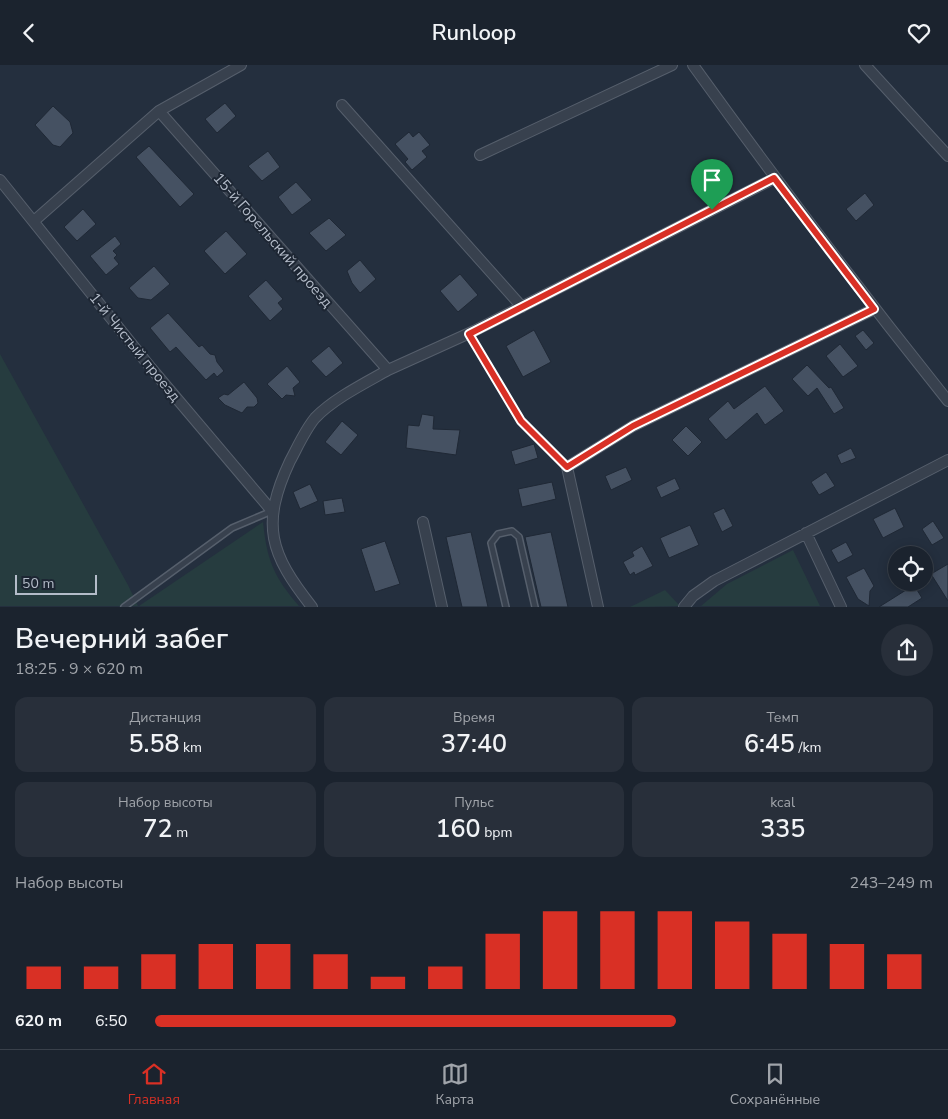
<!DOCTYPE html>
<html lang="ru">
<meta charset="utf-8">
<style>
:root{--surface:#1b232e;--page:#282f3a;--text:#f1f3f6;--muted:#a0a4aa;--line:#39404a;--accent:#d93025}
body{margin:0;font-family:"Nunito Sans",sans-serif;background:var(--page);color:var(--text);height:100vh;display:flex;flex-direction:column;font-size:19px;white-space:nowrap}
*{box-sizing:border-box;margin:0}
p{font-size:16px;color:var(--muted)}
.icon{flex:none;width:28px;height:28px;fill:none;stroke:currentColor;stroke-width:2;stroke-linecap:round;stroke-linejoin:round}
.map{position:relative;height:542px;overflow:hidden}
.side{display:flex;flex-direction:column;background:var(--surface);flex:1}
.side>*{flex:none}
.fabs{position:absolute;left:888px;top:481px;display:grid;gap:10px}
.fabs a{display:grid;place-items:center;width:45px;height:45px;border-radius:50%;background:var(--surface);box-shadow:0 2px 12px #0003,0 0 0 1px var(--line);font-size:25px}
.scale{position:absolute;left:15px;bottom:12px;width:82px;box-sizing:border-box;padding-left:5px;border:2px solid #b4bcc9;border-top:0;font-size:14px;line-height:18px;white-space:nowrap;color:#b4bcc9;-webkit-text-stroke:4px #1d2633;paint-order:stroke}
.pin{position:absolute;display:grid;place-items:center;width:42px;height:42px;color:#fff;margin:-51px -21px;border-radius:50% 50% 50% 0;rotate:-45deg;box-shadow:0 0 5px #0007}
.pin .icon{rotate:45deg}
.round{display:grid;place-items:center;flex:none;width:52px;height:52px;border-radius:26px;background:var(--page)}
.overview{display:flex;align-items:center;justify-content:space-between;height:85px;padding:0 15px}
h1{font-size:28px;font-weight:600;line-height:38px}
.figures{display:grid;grid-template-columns:repeat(3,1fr);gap:8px;height:85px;padding:5px 15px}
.figures div{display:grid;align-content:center;border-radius:12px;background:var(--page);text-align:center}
.figures b{font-size:25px;font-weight:600}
.figures small{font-size:14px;font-weight:400}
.figures p{font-size:14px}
.chart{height:140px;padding:10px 15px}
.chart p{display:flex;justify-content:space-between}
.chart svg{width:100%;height:90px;margin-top:5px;stroke:var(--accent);stroke-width:6}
ul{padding:0 15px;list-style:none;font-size:16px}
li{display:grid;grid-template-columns:80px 60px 1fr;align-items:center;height:38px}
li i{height:12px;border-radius:6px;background:var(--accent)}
header{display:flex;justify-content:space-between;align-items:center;height:65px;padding:0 15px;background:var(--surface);font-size:22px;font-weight:600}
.tabs{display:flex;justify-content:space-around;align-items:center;height:70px;border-top:1px solid var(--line);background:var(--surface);font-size:14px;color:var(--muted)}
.tabs a{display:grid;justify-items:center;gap:2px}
.tabs .current{color:var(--accent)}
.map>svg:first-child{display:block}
.green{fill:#263c3f}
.building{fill:#455162;stroke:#1f2835}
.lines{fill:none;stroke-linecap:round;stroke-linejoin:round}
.lane-casing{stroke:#565f6c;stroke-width:8}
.street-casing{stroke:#565f6c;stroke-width:12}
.path{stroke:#44595c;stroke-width:2;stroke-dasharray:4 4;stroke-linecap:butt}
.lane{stroke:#38414e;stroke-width:5}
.street{stroke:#38414e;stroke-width:10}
.route-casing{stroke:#fff;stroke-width:10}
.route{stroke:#d93025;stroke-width:6}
.labels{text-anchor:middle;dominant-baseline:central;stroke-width:4;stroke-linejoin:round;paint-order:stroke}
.street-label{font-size:15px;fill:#b4bcc9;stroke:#1d2633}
</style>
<header><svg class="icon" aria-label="back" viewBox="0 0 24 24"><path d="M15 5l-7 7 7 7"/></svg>Runloop<svg class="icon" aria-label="heart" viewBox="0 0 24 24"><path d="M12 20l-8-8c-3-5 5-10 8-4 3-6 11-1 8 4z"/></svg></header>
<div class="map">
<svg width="948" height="542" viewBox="0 0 948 542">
<rect width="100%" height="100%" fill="#242f3e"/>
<path class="green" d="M0,289L128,520L138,541H0Z
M263,457C267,496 274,512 299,541H139Z
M793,485L820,541H701L727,519Z
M665,525L680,541L630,542Z"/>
<path class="building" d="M225,38L236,51L217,68L205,54Z
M53,41L70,57L73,68L60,82L53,80L35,60Z
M409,67L413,72L419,67L430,80L422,86L427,92L412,105L405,97L408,94L395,79Z
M149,81L194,129L180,142L136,92Z
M268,86L280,102L262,116L248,101Z
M296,117L312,135L292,150L278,132Z
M865,128L874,140L856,156L846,144Z
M83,144L96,159L77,176L64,162Z
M329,153L346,170L326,186L309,168Z
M226,166L247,189L225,209L204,186Z
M115,171L121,179L113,186L117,190L114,193L119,199L106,210L90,191Z
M360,195L376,214L360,228L352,218L347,206Z
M154,201L170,219L151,235L138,233L129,223Z
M460,209L478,230L458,247L440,226Z
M266,215L283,234L278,238L283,244L270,256L248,231Z
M168,248L199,282L202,280L210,289L215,290L217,297L224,306L217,312L214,308L206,315L176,282L170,287L150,263Z
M534,265L551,297L523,312L506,281Z
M863,265L874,278L866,285L855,271Z
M840,279L858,301L843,312L826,291Z
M329,281L343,298L326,312L311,296Z
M807,300L829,323L831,322L844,343L834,349L817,323L808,331L792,314Z
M287,301L300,317L293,323L295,331L286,330L282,334L267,319Z
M244,317L257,333L258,338L254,342H247L242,348L225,340L218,333L224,329L228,330Z
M765,321L784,346L765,360L757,348L726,375L708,354L728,336L734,344Z
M422,349L434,351L433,364L460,365L456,390L406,383L408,360L419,361Z
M342,356L358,370L341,390L325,377Z
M686,361L702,377L688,391L672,375Z
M534,379L538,393L515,400L511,386Z
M851,383L856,393L841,399L837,390Z
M626,402L632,415L611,425L605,411Z
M826,407L835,421L819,430L811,417Z
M675,413L680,424L661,433L656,422Z
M552,417L556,434L522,442L518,424Z
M310,419L318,436L300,444L293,427Z
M342,433L345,447L325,450L323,436Z
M724,443L733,461L722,467L713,448Z
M895,443L904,462L883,473L873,454Z
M933,456L944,473L932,480L922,464Z
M690,460L699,480L669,493L660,473Z
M471,467L488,542H462L446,472Z
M551,467L568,542H541L525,472Z
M385,476L400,519L375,527L361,484Z
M846,477L853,490L838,498L831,485Z
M642,481L653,501L635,510L634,507L630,510L623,497L634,491L632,487Z
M948,499V536L931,509Z
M864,503L874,521L870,526L869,541L858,534L846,512Z
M914,520L922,533L908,542H879Z"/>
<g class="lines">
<g class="lane-casing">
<path id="lane" d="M124,542L232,463L272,446
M506,542L491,478L498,469L512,466L519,472L535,542"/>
</g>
<g class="street-casing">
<path id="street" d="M693,0C775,114 860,226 948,336
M865,0L948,91
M342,40L522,242
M159,46L388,305L474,266L775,113
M480,90L672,0
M0,115L151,303L272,446
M34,156L159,46L241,0
M423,457L442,542
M806,468L841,542
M312,542C270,489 260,460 290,396C297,383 305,365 315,353C333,334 365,318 388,305
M598,542L567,402L633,361L874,244
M684,542L693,531L714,516L948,395"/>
</g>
<path class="path" d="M474,277L521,356L561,396"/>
<use href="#lane" class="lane"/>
<use href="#street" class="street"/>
</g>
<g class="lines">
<g class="route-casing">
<path id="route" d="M774,113L874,244L633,361L567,402L521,356L469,269Z"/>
</g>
<use href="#route" class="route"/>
</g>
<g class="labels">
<g class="street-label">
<text transform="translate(273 175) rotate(49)">15-й Горельский проезд</text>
<text transform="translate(135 282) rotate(51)">1-й Чистый проезд</text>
</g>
</g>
</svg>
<div class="fabs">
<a><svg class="icon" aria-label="locate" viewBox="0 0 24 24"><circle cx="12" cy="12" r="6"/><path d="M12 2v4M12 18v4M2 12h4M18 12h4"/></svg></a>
</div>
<div class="scale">50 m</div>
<div class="pin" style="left:712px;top:145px;background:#1e9e55"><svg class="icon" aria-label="arrive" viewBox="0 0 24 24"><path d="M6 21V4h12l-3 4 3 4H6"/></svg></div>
</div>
<section class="side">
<div class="overview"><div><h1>Вечерний забег</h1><p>18:25 · 9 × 620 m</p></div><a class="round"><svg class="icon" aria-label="share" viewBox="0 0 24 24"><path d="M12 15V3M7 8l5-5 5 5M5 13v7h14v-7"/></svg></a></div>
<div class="figures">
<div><p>Дистанция</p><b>5.58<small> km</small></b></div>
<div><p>Время</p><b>37:40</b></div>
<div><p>Темп</p><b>6:45<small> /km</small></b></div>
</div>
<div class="figures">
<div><p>Набор высоты</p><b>72<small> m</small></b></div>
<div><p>Пульс</p><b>160<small> bpm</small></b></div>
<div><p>kcal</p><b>335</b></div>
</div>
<div class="chart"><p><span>Набор высоты</span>243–249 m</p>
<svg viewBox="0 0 160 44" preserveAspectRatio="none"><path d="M5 44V33M15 44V33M25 44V27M35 44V22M45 44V22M55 44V27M65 44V38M75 44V33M85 44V17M95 44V6M105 44V6M115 44V6M125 44V11M135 44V17M145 44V22M155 44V27"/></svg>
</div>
<ul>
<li><b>620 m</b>6:50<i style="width:67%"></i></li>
</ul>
</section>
<nav class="tabs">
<a class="current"><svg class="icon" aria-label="home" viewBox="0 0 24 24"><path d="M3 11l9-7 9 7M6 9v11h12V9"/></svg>Главная</a>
<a><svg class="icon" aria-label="map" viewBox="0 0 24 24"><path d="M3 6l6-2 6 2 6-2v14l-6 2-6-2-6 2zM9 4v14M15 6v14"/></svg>Карта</a>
<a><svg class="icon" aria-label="saved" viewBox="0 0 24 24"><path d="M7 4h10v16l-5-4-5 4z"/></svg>Сохранённые</a>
</nav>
